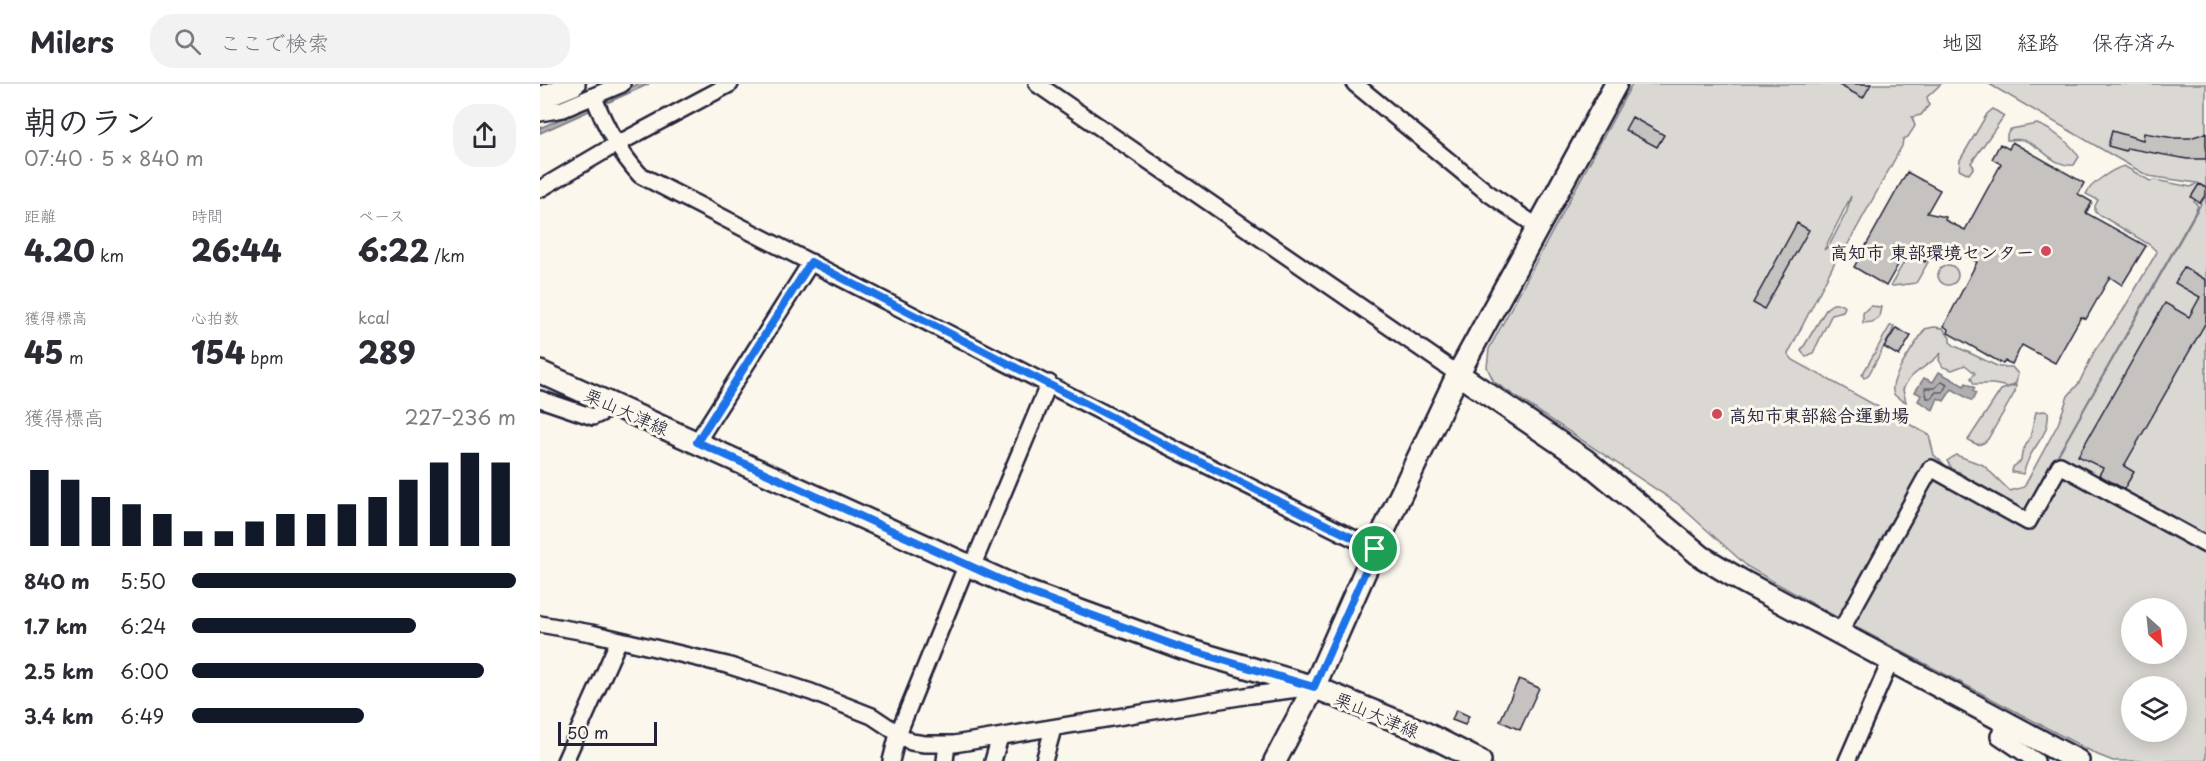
<!DOCTYPE html>
<html lang="ja">
<meta charset="utf-8">
<style>
:root{--surface:#fff;--page:#f2f2f3;--text:#2b2b33;--muted:#7c7c81;--line:#e1e1e2;--accent:#111827}
body{margin:0;font-family:"Playpen Sans","Klee One",sans-serif;background:var(--page);color:var(--text);height:100vh;display:flex;flex-direction:column;font-size:22px;white-space:nowrap}
*{box-sizing:border-box;margin:0}
p{font-size:20px;color:var(--muted)}
.icon{flex:none;width:33px;height:33px;fill:none;stroke:currentColor;stroke-width:2;stroke-linecap:round;stroke-linejoin:round}
.map{position:relative;flex:1;overflow:hidden}
.sheet{display:flex;flex-direction:column;background:var(--surface);width:540px}
.sheet>*{flex:none}
.needle{width:39px;rotate:153deg}
.buttons{position:absolute;left:1581px;top:514px;display:grid;gap:12px}
.buttons a{display:grid;place-items:center;width:66px;height:66px;border-radius:50%;background:var(--surface);box-shadow:0 3px 15px #0003;font-size:30px}
.scale{position:absolute;left:18px;bottom:15px;width:99px;box-sizing:border-box;padding-left:6px;border:3px solid #22223b;border-top:0;font-size:16px;line-height:21px;white-space:nowrap;color:#22223b;-webkit-text-stroke:4px #fbf7ec;paint-order:stroke}
.pin{position:absolute;display:grid;place-items:center;width:51px;height:51px;color:#fff;margin:-26px;border:3px solid #fff;border-radius:50%;box-shadow:0 2px 6px #0007}
.round{display:grid;place-items:center;flex:none;width:63px;height:63px;border-radius:24px;background:var(--page)}
.head{display:flex;align-items:center;justify-content:space-between;height:102px;padding:0 24px}
h1{font-size:33px;font-weight:800;line-height:45px}
.stats{display:grid;grid-template-columns:repeat(3,1fr);gap:9px;height:102px;padding:6px 24px}
.stats div{display:grid;align-content:center}
.stats b{font-size:30px;font-weight:800}
.stats small{font-size:16px;font-weight:400}
.stats p{font-size:16px}
.chart{height:168px;padding:12px 24px}
.chart p{display:flex;justify-content:space-between}
.chart svg{width:100%;height:108px;margin-top:6px;stroke:var(--accent);stroke-width:6}
ul{padding:0 24px;list-style:none;font-size:20px}
li{display:grid;grid-template-columns:96px 72px 1fr;align-items:center;height:45px}
li i{height:15px;border-radius:8px;background:var(--accent)}
header{display:flex;align-items:center;gap:36px;box-sizing:border-box;height:84px;padding:0 30px;background:var(--surface);border-bottom:2px solid var(--line)}
header strong{font-size:28px}
nav{display:flex;gap:33px;margin-inline-start:auto;font-size:21px}
.search{width:420px;height:54px;background:var(--page);display:flex;align-items:center;gap:15px;box-sizing:border-box;padding:0 21px;border-radius:24px;color:var(--muted);font-size:22px}
main{display:flex;flex:1;min-height:0}
.map>svg:first-child{display:block}
.green{fill:#dbd8d3;stroke:#7e7d87;stroke-width:1.5;fill-rule:evenodd}
.water{fill:#b1aeb0;stroke:#787681;stroke-width:1.5}
.lines{fill:none;stroke-linecap:round;stroke-linejoin:round}
.shore{stroke:#5b5a6a;stroke-width:1.5}
.building{fill:#c6c2c0;stroke:#22223b;stroke-width:1.5}
.street-casing{stroke:#22223b;stroke-width:20}
.secondary-casing{stroke:#22223b;stroke-width:26}
.street{stroke:#fbf7ec;stroke-width:15}
.secondary{stroke:#fbf7ec;stroke-width:21}
.route-casing{stroke:#fff;stroke-width:12}
.route{stroke:#1a73e8;stroke-width:8}
.poi-dot{fill:#d1495b;stroke:#fbf7ec;stroke-width:2}
.labels{text-anchor:middle;dominant-baseline:central;stroke-width:6;stroke-linejoin:round;paint-order:stroke}
.poi-label{font-size:18px;font-weight:bold;fill:#22223b;stroke:#fbf7ec;text-anchor:end}
.street-label{font-size:18px;fill:#22223b;stroke:#fbf7ec}
</style>
<header>
<strong>Milers</strong>
<div class="search"><svg class="icon" aria-label="search" viewBox="0 0 24 24"><circle cx="10" cy="10" r="6"/><path d="M15 15l6 6"/></svg>ここで検索</div>
<nav><a>地図</a><a>経路</a><a>保存済み</a></nav>
</header>
<main>
<section class="sheet">
<div class="head"><div><h1>朝のラン</h1><p>07:40 · 5 × 840 m</p></div><a class="round"><svg class="icon" aria-label="share" viewBox="0 0 24 24"><path d="M12 15V3M7 8l5-5 5 5M5 13v7h14v-7"/></svg></a></div>
<div class="stats">
<div><p>距離</p><b>4.20<small> km</small></b></div>
<div><p>時間</p><b>26:44</b></div>
<div><p>ペース</p><b>6:22<small> /km</small></b></div>
</div>
<div class="stats">
<div><p>獲得標高</p><b>45<small> m</small></b></div>
<div><p>心拍数</p><b>154<small> bpm</small></b></div>
<div><p>kcal</p><b>289</b></div>
</div>
<div class="chart"><p><span>獲得標高</span>227–236 m</p>
<svg viewBox="0 0 160 44" preserveAspectRatio="none"><path d="M5 44V13M15 44V17M25 44V24M35 44V27M45 44V31M55 44V38M65 44V38M75 44V34M85 44V31M95 44V31M105 44V27M115 44V24M125 44V17M135 44V10M145 44V6M155 44V10"/></svg>
</div>
<ul>
<li><b>840 m</b>5:50<i style="width:100%"></i></li>
<li><b>1.7 km</b>6:24<i style="width:69%"></i></li>
<li><b>2.5 km</b>6:00<i style="width:90%"></i></li>
<li><b>3.4 km</b>6:49<i style="width:53%"></i></li>
</ul>
</section>
<div class="map">
<svg width="1666" height="677" viewBox="0 0 1666 677">
<rect width="100%" height="100%" fill="#fbf7ec"/>
<filter id="ink" filterUnits="userSpaceOnUse"><feTurbulence type="fractalNoise" baseFrequency=".0167" numOctaves="2"/><feDisplacementMap in="SourceGraphic" scale="12" xChannelSelector="R" yChannelSelector="G"/><feConvolveMatrix kernelMatrix="1 2 1 2 8 2 1 2 1" color-interpolation-filters="sRGB"/></filter>
<g filter="url(#ink)">
<path class="green" d="M1092,0H1401L1387,13L1389,21L1381,31L1372,33L1375,42L1368,53L1363,55L1362,62L1308,160L1302,164L1248,270L1253,276L1389,351L1394,371L1414,389L1421,392L1420,388L1413,386L1407,377L1416,371L1443,381L1470,407L1484,403L1518,340L1528,312L1539,299L1555,266L1582,228L1617,168L1610,161L1555,128V122L1558,116L1546,110C1551,99 1573,85 1584,82L1610,97L1615,96L1651,103L1657,99L1608,92L1449,0H1666V107L1654,117L1658,122L1654,130L1486,427L1473,421L1486,428L1666,111V677H1573L1558,671L1291,530L1208,483L1137,419L954,298L947,283L949,265ZM1311,112L1307,127L1289,162L1284,166ZM1592,525H1636V570H1592ZM1592,603H1636V648H1592Z
M1453,25L1464,32L1431,79L1434,83L1429,90L1419,85L1420,76L1447,30Z
M1497,40C1511,45 1532,60 1539,73L1534,81C1513,83 1504,64 1486,57C1481,54 1472,56 1467,56V50L1471,45Z
M1376,157L1382,167L1391,173L1376,199L1353,202L1351,201Z
M1398 191a10 10 0 1 1 20 0a10 10 0 1 1-20 0Z
M1293,220H1300L1305,223L1303,227L1292,230L1273,269L1266,273L1261,267L1287,224Z
M1330,222L1341,223L1339,233L1332,238L1323,239V229Z
M1350,242H1354L1352,248L1329,290L1324,294L1322,291Z
M1394,243L1403,244L1410,254V258L1415,262L1459,283H1472L1478,290L1476,299L1469,303L1453,300H1434L1431,294L1435,289L1425,281L1412,286L1403,283L1399,276L1401,269C1389,283 1370,287 1363,306L1366,318C1362,316 1356,314 1354,310C1346,298 1378,257 1385,245Z
M1476,301L1475,308L1448,355C1441,363 1437,361 1428,356L1461,306Z
M1504,327L1508,328C1510,347 1498,357 1490,372C1487,378 1485,384 1483,390L1472,388L1473,383L1481,377L1482,368L1490,354L1496,328Z"/>
<path class="water" d="M98,0H109L0,49V44Z
M1399,288L1424,302L1426,299L1435,304L1433,307L1436,309L1432,317L1412,305L1404,317L1398,314L1393,326L1378,317L1381,311L1375,308L1384,294L1393,298Z"/>
<g class="lines">
<path class="shore" d="M1402,297L1407,300L1403,308H1396L1391,314H1387L1385,304H1395Z"/>
</g>
<path class="building" d="M1297,0H1331L1323,14Z
M1092,33L1124,51L1117,63L1085,46Z
M1572,47L1603,56L1604,49L1634,54H1650L1666,49V75H1647L1587,64L1586,67L1568,62Z
M1472,58L1544,99L1538,110L1552,118L1546,129L1606,162L1582,201L1570,193L1546,235L1541,233L1515,279L1482,261L1472,280L1465,277L1463,280L1408,249L1409,246L1404,242L1437,178L1399,157L1385,178L1366,167L1346,202L1314,183L1367,88L1400,106L1387,129L1406,133L1405,136L1425,146L1461,80L1452,75L1460,60L1469,65Z
M1659,100L1666,104V110L1660,119L1651,113Z
M1257,139L1269,146L1224,225L1213,219Z
M1644,183L1666,196V238L1584,382L1594,388L1584,405L1559,391L1563,384L1538,372L1625,219L1649,233L1660,213L1635,199Z
M1356,244L1371,252L1359,272L1344,263Z
M979,595L999,604L980,646L960,637Z
M916,626L929,632L925,641L912,636Z"/>
<g class="lines">
<g class="street-casing">
<path id="street" d="M497,0L918,290
M815,0L948,109L989,137L999,141
M54,13C64,40 80,69 100,91L624,360L835,465
M0,29L23,25L82,0
M0,105L68,65L190,0
M0,315L53,333L76,322
M157,358L271,178
M432,483L509,299
M0,540L51,549L187,581L271,608L332,632L371,658L385,660H414L711,611L766,604
M1300,548L1391,384L1488,438L1520,381L1666,461
M1469,639L1459,652L1496,677
M25,677L79,556
M351,677L358,650L427,480
M405,677L407,660
M453,677L460,653
M504,677L513,645
M1307,677L1351,576"/>
</g>
<g class="secondary-casing">
<path id="secondary" d="M0,14L34,0
M0,288L485,507L642,564L774,603L881,647L940,677
M918,290L1045,376L1162,473L1202,497L1538,677
M735,677L774,603L835,465L918,290L1076,0"/>
</g>
<use href="#street" class="street"/>
<use href="#secondary" class="secondary"/>
</g>
</g>
<g class="lines" filter="url(#ink)">
<g class="route-casing">
<path id="route" d="M271,178L624,360L835,465L774,603L642,564L485,507L157,358Z"/>
</g>
<use href="#route" class="route"/>
</g>
<g class="poi-dot">
<circle cx="1506" cy="167" r="6"/>
<circle cx="1177" cy="330" r="6"/>
</g>
<g class="labels">
<g class="poi-label">
<text x="1494" y="167">高知市 東部環境センター</text>
<text x="1189" y="330" text-anchor="start">高知市東部総合運動場</text>
</g>
<g class="street-label">
<text transform="translate(87 327) rotate(24)">栗山大津線</text>
<text transform="translate(837 630) rotate(23)">栗山大津線</text>
</g>
</g>
</svg>
<div class="buttons">
<a><svg class="needle" viewBox="-14 -14 28 28"><path d="M0-13l5 13h-10z" fill="#e53935"/><path d="M0 13l5-13h-10z" fill="#7c7c81"/></svg></a>
<a><svg class="icon" aria-label="layers" viewBox="0 0 24 24"><path d="M12 4l9 5-9 5-9-5zM3 14l9 5 9-5"/></svg></a>
</div>
<div class="scale">50 m</div>
<div class="pin" style="left:835px;top:465px;background:#1e9e55"><svg class="icon" aria-label="arrive" viewBox="0 0 24 24"><path d="M6 21V4h12l-3 4 3 4H6"/></svg></div>
</div>
</main>
